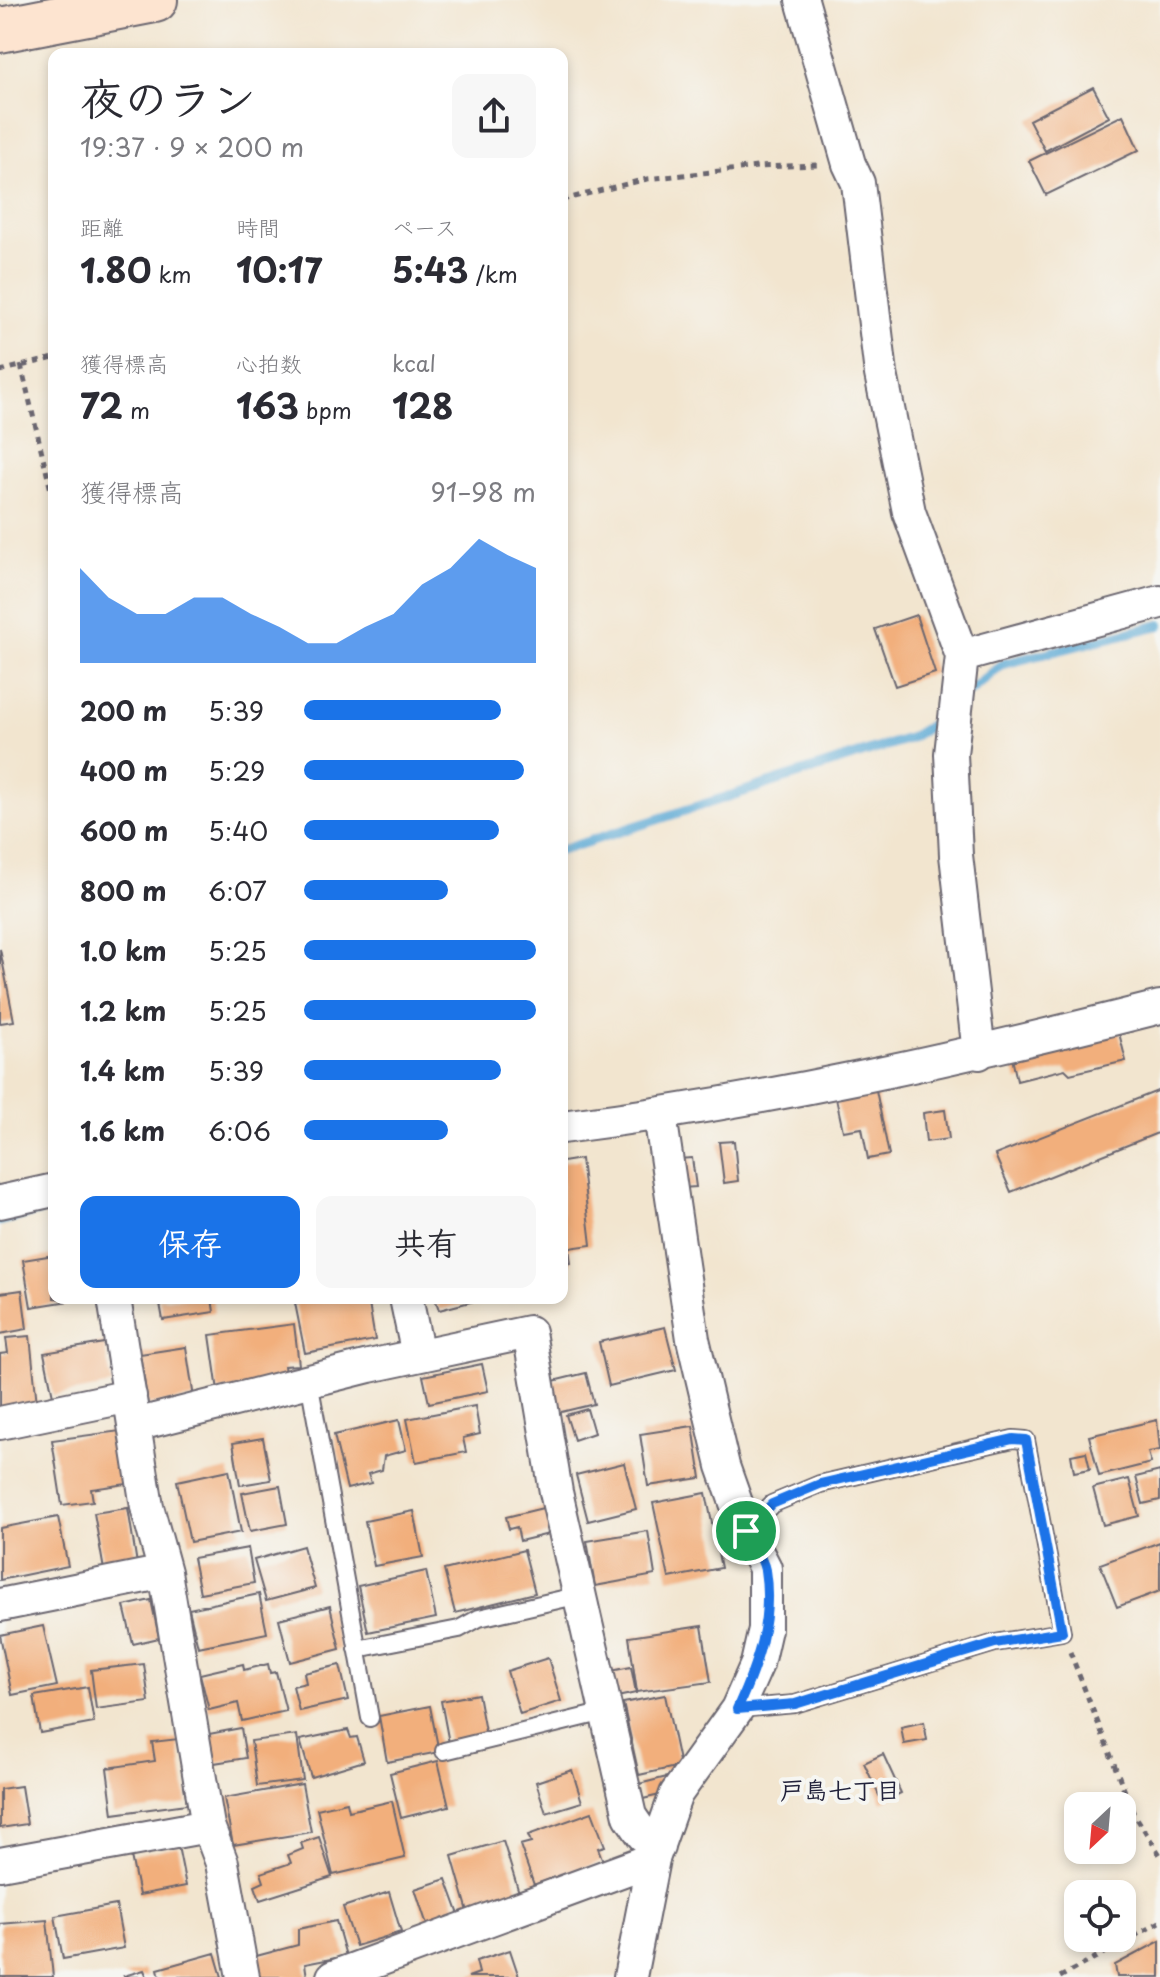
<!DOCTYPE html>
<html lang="ja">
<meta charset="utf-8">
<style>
:root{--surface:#fff;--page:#f7f7f7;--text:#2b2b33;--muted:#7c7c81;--accent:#1a73e8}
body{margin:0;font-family:"Playpen Sans","Klee One",sans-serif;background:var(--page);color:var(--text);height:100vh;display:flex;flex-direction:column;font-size:30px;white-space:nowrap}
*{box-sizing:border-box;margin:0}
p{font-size:26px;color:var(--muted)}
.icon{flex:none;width:44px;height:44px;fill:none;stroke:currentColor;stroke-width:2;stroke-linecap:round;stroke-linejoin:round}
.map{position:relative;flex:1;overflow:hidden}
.details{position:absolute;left:48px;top:48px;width:520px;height:1256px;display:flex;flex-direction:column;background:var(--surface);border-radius:16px;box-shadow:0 4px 12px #0003}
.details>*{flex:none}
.needle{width:52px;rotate:206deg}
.controls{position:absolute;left:1064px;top:1792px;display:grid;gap:16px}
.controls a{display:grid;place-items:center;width:72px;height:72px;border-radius:16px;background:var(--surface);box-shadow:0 4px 12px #0003;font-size:40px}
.pin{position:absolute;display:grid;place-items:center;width:68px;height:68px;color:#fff;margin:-34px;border:4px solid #fff;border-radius:50%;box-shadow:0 2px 8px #0007}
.round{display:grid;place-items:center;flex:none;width:84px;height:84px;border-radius:16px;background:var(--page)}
.summary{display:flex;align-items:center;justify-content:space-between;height:136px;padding:0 32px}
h1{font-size:44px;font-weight:700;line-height:60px}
.metrics{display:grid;grid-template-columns:repeat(3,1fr);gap:12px;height:136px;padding:8px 32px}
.metrics div{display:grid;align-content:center}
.metrics b{font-size:34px;font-weight:700}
.metrics small{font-size:22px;font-weight:400}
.metrics p{font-size:22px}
.chart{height:224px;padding:16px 32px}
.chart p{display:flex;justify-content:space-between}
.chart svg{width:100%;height:144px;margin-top:8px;fill:var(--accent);opacity:.7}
.action{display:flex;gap:16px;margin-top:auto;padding:16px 32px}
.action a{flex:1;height:92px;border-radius:16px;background:var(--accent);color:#fff;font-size:32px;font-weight:700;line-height:92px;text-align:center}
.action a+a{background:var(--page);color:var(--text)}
ul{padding:0 32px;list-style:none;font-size:26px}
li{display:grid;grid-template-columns:128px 96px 1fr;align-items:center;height:60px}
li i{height:20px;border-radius:10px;background:var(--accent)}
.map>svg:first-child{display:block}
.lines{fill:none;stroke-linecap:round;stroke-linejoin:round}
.stream{stroke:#5ba9d4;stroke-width:10}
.building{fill:#f2af7c}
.service-casing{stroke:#6b666f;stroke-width:20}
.minor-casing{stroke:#6b666f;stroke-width:36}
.secondary-casing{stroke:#6b666f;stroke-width:48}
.path{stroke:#6b666f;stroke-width:5;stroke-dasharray:6 6;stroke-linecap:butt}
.service{stroke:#fff;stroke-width:16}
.minor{stroke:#fff;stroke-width:32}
.secondary{stroke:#fde4d0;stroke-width:44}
.route-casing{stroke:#fff;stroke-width:16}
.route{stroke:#1a73e8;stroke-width:10}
.labels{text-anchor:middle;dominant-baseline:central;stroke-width:8;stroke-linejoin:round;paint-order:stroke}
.neighbourhood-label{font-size:24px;font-weight:bold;fill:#22223b;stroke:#f6f6f2}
</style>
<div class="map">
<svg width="1160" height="1977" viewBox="0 0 1160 1977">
<rect width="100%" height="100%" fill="#f6f6f2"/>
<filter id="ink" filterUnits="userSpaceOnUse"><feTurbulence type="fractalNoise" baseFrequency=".0125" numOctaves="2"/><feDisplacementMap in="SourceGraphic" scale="16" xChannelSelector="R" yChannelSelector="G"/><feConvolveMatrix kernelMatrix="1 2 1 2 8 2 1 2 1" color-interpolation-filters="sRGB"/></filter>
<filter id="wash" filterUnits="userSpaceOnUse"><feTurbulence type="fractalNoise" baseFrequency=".006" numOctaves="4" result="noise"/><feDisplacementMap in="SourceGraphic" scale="32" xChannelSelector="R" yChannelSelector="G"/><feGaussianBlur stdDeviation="1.8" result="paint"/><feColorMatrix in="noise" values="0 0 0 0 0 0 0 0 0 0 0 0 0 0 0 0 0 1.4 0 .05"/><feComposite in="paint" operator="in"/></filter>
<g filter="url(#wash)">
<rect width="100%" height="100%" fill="#f2e5cf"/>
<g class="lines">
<path class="stream" d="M970,691L1003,664L1160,625
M562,850L910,738L933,724
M0,1221L54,1207"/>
</g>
<g id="blocks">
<path class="building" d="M1093,87L1109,117L1045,151L1029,120Z
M1123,115L1139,150L1046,195L1029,161Z
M916,615L935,673L895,686L875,629Z
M0,949L14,1021L0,1023Z
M1119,1033L1126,1061L1070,1074L1065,1069L1017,1081L1012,1058Z
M876,1090L889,1155L868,1159L862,1128L843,1131L836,1098Z
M1160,1090V1132L1011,1192L995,1155Z
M945,1110L949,1139L926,1142L923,1113Z
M734,1141L738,1181L724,1183L719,1142Z
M692,1158L696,1187L682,1188L678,1159Z
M581,1159L591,1245L569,1248L571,1263L562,1264V1162Z
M54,1255V1298L75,1300L31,1307L23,1260Z
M22,1290L27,1329L0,1334V1293Z
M159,1298H212L214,1312L163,1320Z
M325,1298H368L375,1340L305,1353L295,1303Z
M435,1298H481L482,1299L439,1310Z
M294,1324L299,1365L284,1366L286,1383L218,1391L210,1335Z
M665,1327L676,1370L609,1386L599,1342Z
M30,1336L37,1404L0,1408V1354L8,1353L6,1338Z
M104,1343L112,1385L53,1396L44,1353Z
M186,1347L194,1398L148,1405L140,1354Z
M482,1364L488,1391L429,1403L423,1376Z
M586,1373L594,1404L553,1414L545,1383Z
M475,1406L480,1434L463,1438L466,1452L416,1462L407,1419Z
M587,1409L594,1433L574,1440L566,1415Z
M399,1420L406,1450L384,1456L382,1470L368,1474L371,1483L347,1489L334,1435Z
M1157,1420L1160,1450L1148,1452L1151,1463L1099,1476L1089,1436Z
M693,1426L701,1478L648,1486L640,1434Z
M120,1431L127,1484L91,1489L93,1501L62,1505L52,1440Z
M263,1438L271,1480L240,1485L233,1443Z
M1086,1452L1090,1469L1074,1472L1071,1455Z
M624,1463L636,1509L588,1521L576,1475Z
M229,1470L241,1532L190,1542L177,1481Z
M1160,1471V1500L1143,1504L1136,1477Z
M1129,1479L1139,1516L1103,1525L1093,1488Z
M280,1486L287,1524L250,1531L242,1493Z
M706,1493L721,1568L669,1578L653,1503Z
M547,1507L553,1533L520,1541L517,1527L509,1529L506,1517Z
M128,1508L137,1564L104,1570L94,1513Z
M414,1511L423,1557L374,1566L365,1521Z
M58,1517L68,1566L0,1580V1528Z
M648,1531L655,1575L595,1586L587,1541Z
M1160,1542V1591L1117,1607L1100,1564Z
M303,1546L315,1588L266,1601L254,1560Z
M248,1548L254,1583L200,1593L193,1558Z
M524,1550L535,1593L455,1613L444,1570Z
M426,1571L436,1618L368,1632L358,1586Z
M259,1594L267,1633L198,1647L189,1609Z
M151,1600L159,1638L133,1644L124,1606Z
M330,1606L340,1649L290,1662L279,1619Z
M43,1626L57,1686L12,1695L0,1635Z
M702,1626L711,1682L637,1692L629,1637Z
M548,1658L561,1701L520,1714L507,1671Z
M144,1664L149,1702L96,1709L91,1670Z
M243,1664L244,1670L268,1664L270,1673L276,1672L286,1711L242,1721L238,1703L209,1710L200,1674Z
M340,1665L348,1700L299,1711L293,1686L306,1683L304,1673Z
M631,1667L636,1693L617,1697L611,1671Z
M88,1687L94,1723L40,1733L34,1696Z
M478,1694L486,1737L449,1743L441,1701Z
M665,1695L680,1766L639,1775L623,1703Z
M430,1706L439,1752L387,1762L379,1716Z
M924,1722L927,1740L904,1744L901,1727Z
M241,1728L246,1758L214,1763L209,1734Z
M348,1730L351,1738L357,1737L364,1761L311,1777L300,1740Z
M297,1735L303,1780L257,1786L251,1741Z
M178,1739L187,1804L113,1814L107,1768L155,1761L152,1742Z
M883,1754L901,1793L882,1802L864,1763Z
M438,1761L449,1806L401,1818L390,1773Z
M572,1770L582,1802L546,1813L536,1782Z
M667,1777L672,1792L643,1799L639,1784Z
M302,1784L311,1832L233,1845L224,1798Z
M21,1786L27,1824L0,1828V1789Z
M392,1801L405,1858L333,1875L317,1809L347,1802L349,1811Z
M592,1812L605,1846L598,1848L603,1861L534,1885L520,1845L531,1842L528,1835Z
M319,1837L332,1877L260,1900L255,1886L264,1882L261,1873L291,1863L288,1855L303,1849L301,1843Z
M503,1841L521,1899L469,1915L452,1856Z
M178,1846L186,1886L139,1895L131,1856Z
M446,1879L462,1923L430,1934L415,1889Z
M389,1892L401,1932L356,1946L343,1907Z
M116,1905L124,1948L63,1959L55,1916Z
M47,1920L53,1977H0V1924Z
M336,1921L346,1956L305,1964L307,1977H260L249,1958L298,1945V1929Z
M1160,1941V1977H1117L1115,1965Z
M510,1950L519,1977H468L479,1973L476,1961Z
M215,1953L222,1977H160L158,1969Z
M144,1970L147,1977H125L124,1976Z"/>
</g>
</g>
<g filter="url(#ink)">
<use href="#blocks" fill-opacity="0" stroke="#6b666f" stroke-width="2"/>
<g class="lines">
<g class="service-casing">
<path id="service" d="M309,1381L370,1718
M357,1649L459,1629L479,1618L580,1595
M737,1709L795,1704L995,1643L1062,1632L1026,1440L1013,1439L820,1484L772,1504L746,1531
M444,1751L605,1712"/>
</g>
<g class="minor-casing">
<path id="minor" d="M802,0L849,164L858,183L881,374L909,512L962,656L951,754L956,855L979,1053
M962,656L1160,602
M562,1127C764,1102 963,1057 1160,1007
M0,1202L54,1190
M114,1298L147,1507L165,1572L208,1826L222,1863L243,1977
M406,1298L418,1355
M0,1423L130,1396
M135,1425L369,1366L529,1332L556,1492L630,1816L643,1835L658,1847
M0,1605L165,1572
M0,1864L208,1826
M333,1977L653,1859
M630,1977L653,1859L676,1794L737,1709L757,1664L765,1629V1568L746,1531L723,1466L693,1339L660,1115"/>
</g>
<g class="secondary-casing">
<path id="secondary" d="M0,30L155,0"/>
</g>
<path class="path" d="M562,200L647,179L757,167L818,165
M21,365L54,503
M0,371L54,358
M1070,1652L1133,1812L1160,1855
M1060,1977L1160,1922"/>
<use href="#service" class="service"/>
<use href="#minor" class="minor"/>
<use href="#secondary" class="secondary"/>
</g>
</g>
<g class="lines" filter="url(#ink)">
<g class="route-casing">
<path id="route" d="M1013,1439L1026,1440L1062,1632L995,1643L795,1704L737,1709C757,1665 773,1620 765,1570C763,1558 752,1543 746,1531L772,1504L820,1484Z"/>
</g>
<use href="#route" class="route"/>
</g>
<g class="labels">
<g class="neighbourhood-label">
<text x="840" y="1789">戸島七丁目</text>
</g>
</g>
</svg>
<div class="controls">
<a><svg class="needle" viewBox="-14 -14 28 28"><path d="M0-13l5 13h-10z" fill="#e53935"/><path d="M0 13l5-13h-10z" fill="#7c7c81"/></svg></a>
<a><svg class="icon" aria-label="locate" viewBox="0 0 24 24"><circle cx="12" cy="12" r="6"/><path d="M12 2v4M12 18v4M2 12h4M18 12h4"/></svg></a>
</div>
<div class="pin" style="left:746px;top:1531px;background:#1e9e55"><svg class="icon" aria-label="arrive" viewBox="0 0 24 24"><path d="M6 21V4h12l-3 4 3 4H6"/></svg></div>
<section class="details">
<div class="summary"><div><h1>夜のラン</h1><p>19:37 · 9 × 200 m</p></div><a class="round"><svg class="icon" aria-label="share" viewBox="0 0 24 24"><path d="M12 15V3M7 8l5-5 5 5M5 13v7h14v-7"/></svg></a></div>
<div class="metrics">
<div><p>距離</p><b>1.80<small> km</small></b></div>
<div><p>時間</p><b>10:17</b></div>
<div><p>ペース</p><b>5:43<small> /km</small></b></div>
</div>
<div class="metrics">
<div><p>獲得標高</p><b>72<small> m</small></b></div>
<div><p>心拍数</p><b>163<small> bpm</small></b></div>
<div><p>kcal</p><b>128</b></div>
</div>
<div class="chart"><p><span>獲得標高</span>91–98 m</p>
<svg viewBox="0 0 160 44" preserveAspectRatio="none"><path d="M0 44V15L10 24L20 29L30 29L40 24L50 24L60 29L70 33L80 38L90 38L100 33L110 29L120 20L130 15L140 6L150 11L160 15V44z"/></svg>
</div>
<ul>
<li><b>200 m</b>5:39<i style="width:85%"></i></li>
<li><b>400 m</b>5:29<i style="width:95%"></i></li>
<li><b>600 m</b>5:40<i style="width:84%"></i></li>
<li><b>800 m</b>6:07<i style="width:62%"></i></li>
<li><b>1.0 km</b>5:25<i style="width:100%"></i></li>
<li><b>1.2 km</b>5:25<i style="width:100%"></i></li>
<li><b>1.4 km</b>5:39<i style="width:85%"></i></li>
<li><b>1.6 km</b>6:06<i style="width:62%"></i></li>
</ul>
<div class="action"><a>保存</a><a>共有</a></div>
</section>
</div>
